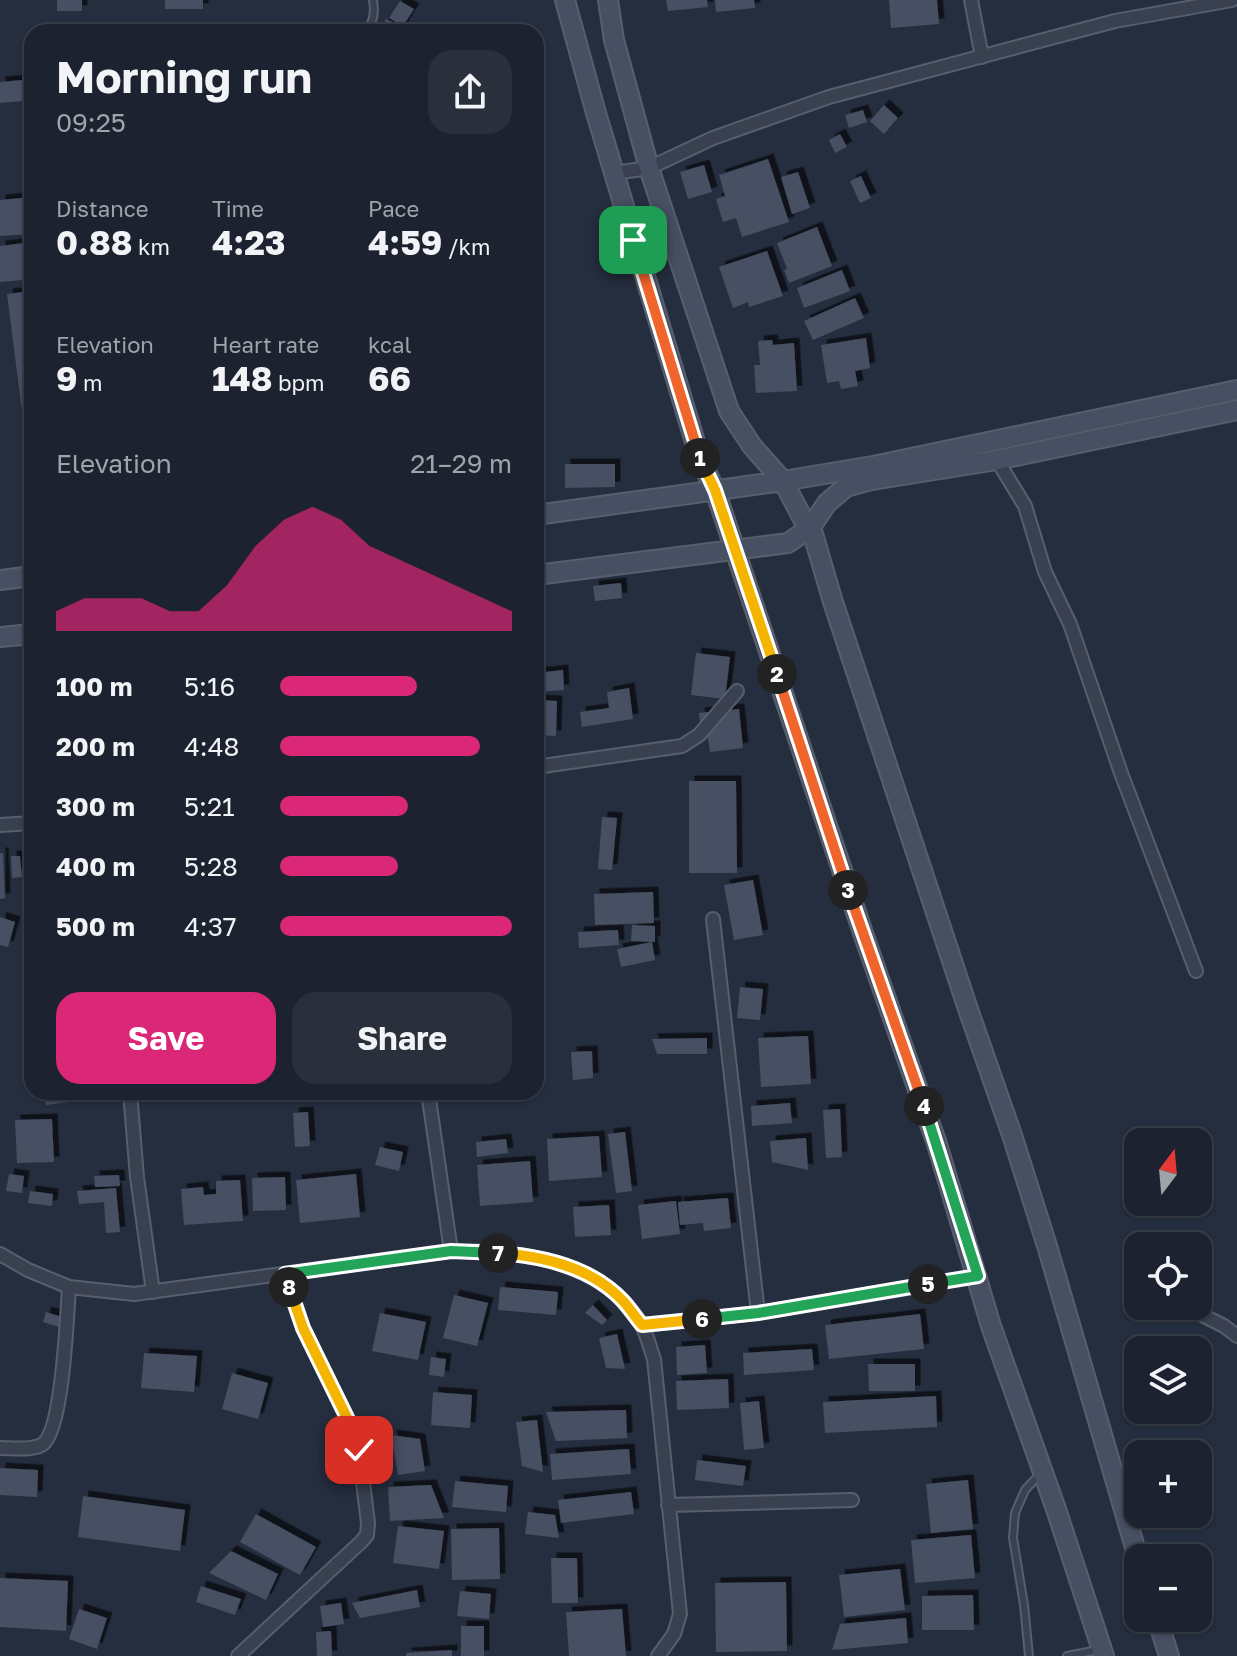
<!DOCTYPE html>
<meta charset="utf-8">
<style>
:root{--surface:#1c222f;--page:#292f3b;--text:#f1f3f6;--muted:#a0a4aa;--line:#3a3f4b;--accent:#db2777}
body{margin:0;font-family:"Golos Text",sans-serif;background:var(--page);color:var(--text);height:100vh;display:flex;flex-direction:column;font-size:30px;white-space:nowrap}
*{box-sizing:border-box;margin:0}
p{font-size:26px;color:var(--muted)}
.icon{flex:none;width:44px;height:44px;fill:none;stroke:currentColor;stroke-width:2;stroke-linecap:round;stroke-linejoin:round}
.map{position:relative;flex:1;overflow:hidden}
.drawer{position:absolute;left:24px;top:24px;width:520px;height:1076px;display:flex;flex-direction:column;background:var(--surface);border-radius:24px;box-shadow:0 2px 6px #0004,0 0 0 2px var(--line)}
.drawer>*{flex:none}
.needle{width:52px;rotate:16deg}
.buttons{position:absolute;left:1124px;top:1128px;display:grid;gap:16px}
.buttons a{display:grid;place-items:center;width:88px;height:88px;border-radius:16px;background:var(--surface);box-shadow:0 2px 6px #0004,0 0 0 2px var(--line);font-size:40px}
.pin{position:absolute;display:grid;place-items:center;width:68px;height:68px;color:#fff;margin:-34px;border-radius:16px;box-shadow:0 4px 12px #0006}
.km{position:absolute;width:40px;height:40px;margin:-20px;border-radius:50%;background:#222;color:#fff;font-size:22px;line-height:40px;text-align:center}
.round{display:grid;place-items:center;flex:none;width:84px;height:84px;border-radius:24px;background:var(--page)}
.summary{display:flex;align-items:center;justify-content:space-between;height:136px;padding:0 32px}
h1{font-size:44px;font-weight:700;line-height:60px}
.figures{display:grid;grid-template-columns:repeat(3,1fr);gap:12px;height:136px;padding:8px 32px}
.figures div{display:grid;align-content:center}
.figures b{font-size:34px;font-weight:700}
.figures small{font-size:22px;font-weight:400}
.figures p{font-size:22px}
.chart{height:224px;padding:16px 32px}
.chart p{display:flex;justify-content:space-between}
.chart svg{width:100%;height:144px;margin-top:8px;fill:var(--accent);opacity:.7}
.action{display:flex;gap:16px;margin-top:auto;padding:16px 32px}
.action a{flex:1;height:92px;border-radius:24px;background:var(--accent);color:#fff;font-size:32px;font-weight:700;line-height:92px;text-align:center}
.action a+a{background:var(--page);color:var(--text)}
ul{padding:0 32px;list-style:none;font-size:26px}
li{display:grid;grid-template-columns:128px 96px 1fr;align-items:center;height:60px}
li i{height:20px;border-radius:10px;background:var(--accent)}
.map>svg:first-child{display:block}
.building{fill:#464f63;filter:url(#shadow)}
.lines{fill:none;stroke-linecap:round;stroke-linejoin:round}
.lane-casing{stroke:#575e6d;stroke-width:10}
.street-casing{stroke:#575e6d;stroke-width:16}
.secondary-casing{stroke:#575e6d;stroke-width:22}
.lane{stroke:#39404f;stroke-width:6}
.street{stroke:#39404f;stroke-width:12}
.secondary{stroke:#474f62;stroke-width:18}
.split-1-casing{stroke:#fff;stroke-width:16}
.split-2-casing{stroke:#fff;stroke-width:16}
.split-3-casing{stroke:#fff;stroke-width:16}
.split-4-casing{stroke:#fff;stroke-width:16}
.split-5-casing{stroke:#fff;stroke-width:16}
.split-6-casing{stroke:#fff;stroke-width:16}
.split-7-casing{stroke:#fff;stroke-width:16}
.split-8-casing{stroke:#fff;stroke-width:16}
.split-9-casing{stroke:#fff;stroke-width:16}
.split-1{stroke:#f0652b;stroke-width:10}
.split-2{stroke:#f5b400;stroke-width:10}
.split-3{stroke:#f0652b;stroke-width:10}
.split-4{stroke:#f0652b;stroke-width:10}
.split-5{stroke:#22a559;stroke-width:10}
.split-6{stroke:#22a559;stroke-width:10}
.split-7{stroke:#f5b400;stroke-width:10}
.split-8{stroke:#22a559;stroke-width:10}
.split-9{stroke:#f5b400;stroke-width:10}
</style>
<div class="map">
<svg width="1237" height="1656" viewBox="0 0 1237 1656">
<defs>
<filter id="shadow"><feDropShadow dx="5.5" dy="-5.5" stdDeviation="0" flood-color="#0009"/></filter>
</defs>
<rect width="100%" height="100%" fill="#252e3f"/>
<path class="building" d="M57,0H82V11H57Z
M165,0H203V9H165Z
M666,0H707L708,7L668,11Z
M715,0H754L755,8L716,12Z
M889,0H937L939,24L891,28Z
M400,1L414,9L403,26L389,18Z
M386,19L404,27L402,32H380Z
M23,80L25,101L0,103V82Z
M884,105L898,118L884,134L870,121Z
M863,110L867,122L849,128L845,115Z
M840,134L847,147L835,153L829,140Z
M768,159L789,222L742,237L736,218L723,222L716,199L725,196L719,175Z
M704,165L712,192L688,199L680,172Z
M798,172L810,208L792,214L781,177Z
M861,176L871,198L860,203L850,181Z
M32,197V234L0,236V200Z
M817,227L832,266L789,283L784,270L787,269L777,243Z
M32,242V279L0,282V246Z
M767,251L783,296L749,307L748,302L733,308L719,267Z
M842,270L850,291L804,308L797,288Z
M32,291V311L25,312L32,368V410L22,411L7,294Z
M855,298L864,318L813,340L804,321Z
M866,338L870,368L855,371L858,386L841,389L839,381L827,383L821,345Z
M772,340L773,345L794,343L797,391L756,393L754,365H760L758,341Z
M565,464H615V487L565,488Z
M621,583L622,598L595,601L593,586Z
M696,653L730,657L725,699L691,695Z
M563,670L564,690L537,692L536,673Z
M629,688L633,719L582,727L580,712L609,708L607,692Z
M536,700L557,701L556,736L536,735Z
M739,709L743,748L710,752L708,738L702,739L699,713Z
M689,781H736L737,873H689Z
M602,817L617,818L612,870L598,869Z
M0,853H3L5,898L0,899Z
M11,856H20L22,877L12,878Z
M753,880L763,935L734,940L724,885Z
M653,892L654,923L595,925L594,894Z
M0,917L15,922L8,947L0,945Z
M632,925L655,926V942L631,941Z
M618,930L619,945L579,948L578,932Z
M652,942L655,960L621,967L617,949Z
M740,987L763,989L760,1020L737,1018Z
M808,1036L811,1084L761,1087L758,1038Z
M707,1038V1054H657L652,1039Z
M592,1051L593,1078L573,1080L571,1052Z
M44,1092H91L92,1099L46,1105Z
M790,1103L792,1123L752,1126L751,1106Z
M840,1109L842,1157L826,1158L823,1110Z
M308,1112L310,1146L295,1147L293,1113Z
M52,1119L54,1162L17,1163L15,1120Z
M625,1132L632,1191L616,1193L608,1134Z
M599,1136L602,1177L549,1181L547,1139Z
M806,1138L808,1170L772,1162L770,1141Z
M506,1139L508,1153L477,1157L476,1142Z
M380,1147L403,1152L399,1171L375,1165Z
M530,1161L533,1202L480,1206L477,1165Z
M9,1174L24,1176L22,1193L6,1191Z
M356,1174L360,1217L300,1223L296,1180Z
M119,1175L120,1186L95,1187L94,1176Z
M285,1177L286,1210L253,1211L252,1178Z
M240,1180L243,1221L184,1225L181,1189L203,1187L204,1195L216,1194V1181Z
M116,1188L120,1232L106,1233L104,1202L79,1204L77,1191Z
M30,1191L53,1194L52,1206L28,1203Z
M728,1198L731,1228L704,1231L703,1223L680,1225L678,1202Z
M676,1201L680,1234L642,1239L638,1205Z
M609,1205L611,1235L575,1237L573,1207Z
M500,1287L558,1292L556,1315L498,1310Z
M454,1295L488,1303L477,1346L443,1338Z
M593,1305L607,1320L602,1325L585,1313Z
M46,1312L62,1317L59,1327L43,1322Z
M380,1313L426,1322L418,1360L372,1351Z
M920,1314L924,1349L829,1359L825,1325Z
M617,1334L625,1369L606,1368L599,1338Z
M705,1345L707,1373L677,1375L676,1347Z
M812,1349L814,1370L744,1375L743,1353Z
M144,1353L197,1356L194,1392L141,1388Z
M431,1357L446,1359L444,1377L429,1375Z
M868,1364H915V1391H869Z
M232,1373L268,1383L258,1419L222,1409Z
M728,1379L729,1408L677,1410L676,1381Z
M433,1392L472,1395L470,1428L431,1425Z
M936,1396L937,1427L825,1433L823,1402Z
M759,1401L764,1448L744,1450L740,1403Z
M626,1410L627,1438L556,1441L546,1412Z
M537,1420L543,1472L522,1466L516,1422Z
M391,1435L420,1439L425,1471L398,1475Z
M629,1449L631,1474L552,1480L550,1454Z
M697,1460L746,1466L743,1486L695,1480Z
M0,1468L38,1470L37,1497L0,1495Z
M968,1480L973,1529L931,1533L926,1484Z
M455,1481L508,1486L506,1512L452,1507Z
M431,1485L444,1518L390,1521L388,1487Z
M631,1492L634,1514L561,1523L558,1500Z
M83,1496L185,1510L180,1551L78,1537Z
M528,1512L555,1515L559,1538L525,1534Z
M256,1514L316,1547L300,1575L240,1542Z
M398,1526L444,1531L439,1569L393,1563Z
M499,1528L500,1579L452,1580L451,1529Z
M971,1535L975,1578L915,1583L911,1540Z
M231,1551L278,1574L266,1600L209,1573Z
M551,1558H577L578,1603H552Z
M900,1569L905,1610L844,1617L839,1575Z
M0,1578L68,1581L66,1631L0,1627Z
M786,1582L787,1651L716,1652L715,1583Z
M201,1586L241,1599L235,1615L196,1602Z
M417,1590L420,1607L360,1618L352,1603Z
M460,1591L491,1594L489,1619L457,1616Z
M973,1595L974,1630H922V1596Z
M341,1603L344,1624L323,1627L320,1606Z
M79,1609L107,1618L97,1649L69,1639Z
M622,1609L626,1656H569L566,1612Z
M906,1618L908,1643L832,1650L840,1624Z
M461,1626H484V1656H461Z
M331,1631L332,1656H317L316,1632Z
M452,1650V1656H406V1653Z"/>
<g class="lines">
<g class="lane-casing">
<path id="lane" d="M365,32C374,22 375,13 373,0
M1029,1656L1024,1605L1013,1538L1015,1513L1025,1490L1040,1474
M1067,1656L1098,1650"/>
</g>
<g class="street-casing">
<path id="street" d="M971,0L982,57
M614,173L649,168L713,138L829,97L1115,21L1232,0
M997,460L1025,506L1045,572L1070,624L1121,773L1196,971
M536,767L682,746L699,735L737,691
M0,825L32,823
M713,919L758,1313
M130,1092L137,1177L153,1292
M428,1092L451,1251
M0,1254L28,1270L69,1287L134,1294L451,1251C520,1250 602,1260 641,1324C647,1334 650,1348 654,1359L680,1614L674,1634L658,1656
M1202,1315L1224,1326L1237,1336
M642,1325L758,1313L978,1276
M0,1448C12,1448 33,1451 43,1444C63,1428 67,1315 69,1287
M668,1505L852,1500
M238,1656L361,1542L367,1535L368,1523L359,1450L355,1434L303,1328L285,1274"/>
</g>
<g class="secondary-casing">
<path id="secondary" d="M565,0L596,113L695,442L703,465L715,490L864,936L937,1144L991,1326L1056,1509L1104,1656
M608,0L614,40L649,168L729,411L752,446L783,481L803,519L811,527L833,602L968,1009L1013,1138L1048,1249L1138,1558
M536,515L783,481L873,466L1237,390
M536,575L788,543L811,527L827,503L846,487L872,480L997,460L1237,410
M0,580L32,576
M0,637L32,634
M1157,1618L1169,1656"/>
</g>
<use href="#lane" class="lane"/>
<use href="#street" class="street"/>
<use href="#secondary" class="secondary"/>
</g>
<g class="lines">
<g class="split-1-casing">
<path id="split-1" d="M633,240L700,458"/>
</g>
<g class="split-2-casing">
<path id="split-2" d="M700,458L715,490L777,674"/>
</g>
<g class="split-3-casing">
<path id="split-3" d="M777,674L848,890"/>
</g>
<g class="split-4-casing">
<path id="split-4" d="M848,890L924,1106"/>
</g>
<g class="split-5-casing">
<path id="split-5" d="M924,1106L978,1276L928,1284"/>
</g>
<g class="split-6-casing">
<path id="split-6" d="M702,1319L758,1313L928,1284"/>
</g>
<g class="split-7-casing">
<path id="split-7" d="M498,1253C541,1256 591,1267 622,1300C629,1307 635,1317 642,1325L702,1319"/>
</g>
<g class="split-8-casing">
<path id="split-8" d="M289,1287L285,1274L451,1251L498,1253"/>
</g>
<g class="split-9-casing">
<path id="split-9" d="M289,1287L303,1328L355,1434L359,1450"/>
</g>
<use href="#split-1" class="split-1"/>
<use href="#split-2" class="split-2"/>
<use href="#split-3" class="split-3"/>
<use href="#split-4" class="split-4"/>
<use href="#split-5" class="split-5"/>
<use href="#split-6" class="split-6"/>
<use href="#split-7" class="split-7"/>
<use href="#split-8" class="split-8"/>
<use href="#split-9" class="split-9"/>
</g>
</svg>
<div class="buttons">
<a><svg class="needle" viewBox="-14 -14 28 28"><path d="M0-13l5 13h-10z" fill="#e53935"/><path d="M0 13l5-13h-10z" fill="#a0a4aa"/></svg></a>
<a><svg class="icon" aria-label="locate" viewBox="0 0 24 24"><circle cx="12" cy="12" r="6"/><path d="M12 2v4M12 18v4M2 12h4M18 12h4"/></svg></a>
<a><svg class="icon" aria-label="layers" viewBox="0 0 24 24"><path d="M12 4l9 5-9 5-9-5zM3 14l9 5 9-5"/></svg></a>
<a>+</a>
<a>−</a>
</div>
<div class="pin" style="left:633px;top:240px;background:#1e9e55"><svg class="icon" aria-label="arrive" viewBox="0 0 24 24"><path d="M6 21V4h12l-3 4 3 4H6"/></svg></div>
<div class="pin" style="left:359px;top:1450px;background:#d93025"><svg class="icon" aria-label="check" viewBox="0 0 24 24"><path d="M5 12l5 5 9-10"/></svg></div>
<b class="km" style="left:700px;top:458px">1</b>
<b class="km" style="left:777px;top:674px">2</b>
<b class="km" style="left:848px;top:890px">3</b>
<b class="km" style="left:924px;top:1106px">4</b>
<b class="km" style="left:928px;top:1284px">5</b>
<b class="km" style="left:702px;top:1319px">6</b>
<b class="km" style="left:498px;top:1253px">7</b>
<b class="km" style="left:289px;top:1287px">8</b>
<section class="drawer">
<div class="summary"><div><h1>Morning run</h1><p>09:25</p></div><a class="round"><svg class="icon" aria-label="share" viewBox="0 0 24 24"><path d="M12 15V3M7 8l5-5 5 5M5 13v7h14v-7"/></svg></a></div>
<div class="figures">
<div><p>Distance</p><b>0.88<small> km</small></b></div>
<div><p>Time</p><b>4:23</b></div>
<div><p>Pace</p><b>4:59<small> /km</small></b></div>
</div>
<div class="figures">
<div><p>Elevation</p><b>9<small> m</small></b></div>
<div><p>Heart rate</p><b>148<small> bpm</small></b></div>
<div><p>kcal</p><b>66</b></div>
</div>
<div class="chart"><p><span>Elevation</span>21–29 m</p>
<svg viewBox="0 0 160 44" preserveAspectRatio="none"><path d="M0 44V38L10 34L20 34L30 34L40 38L50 38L60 30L70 18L80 10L90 6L100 10L110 18L120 22L130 26L140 30L150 34L160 38V44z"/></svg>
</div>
<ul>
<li><b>100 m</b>5:16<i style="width:59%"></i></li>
<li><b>200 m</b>4:48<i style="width:86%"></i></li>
<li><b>300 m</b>5:21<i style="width:55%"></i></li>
<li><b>400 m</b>5:28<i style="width:51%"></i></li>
<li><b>500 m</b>4:37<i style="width:100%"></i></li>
</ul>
<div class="action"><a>Save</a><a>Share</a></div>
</section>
</div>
